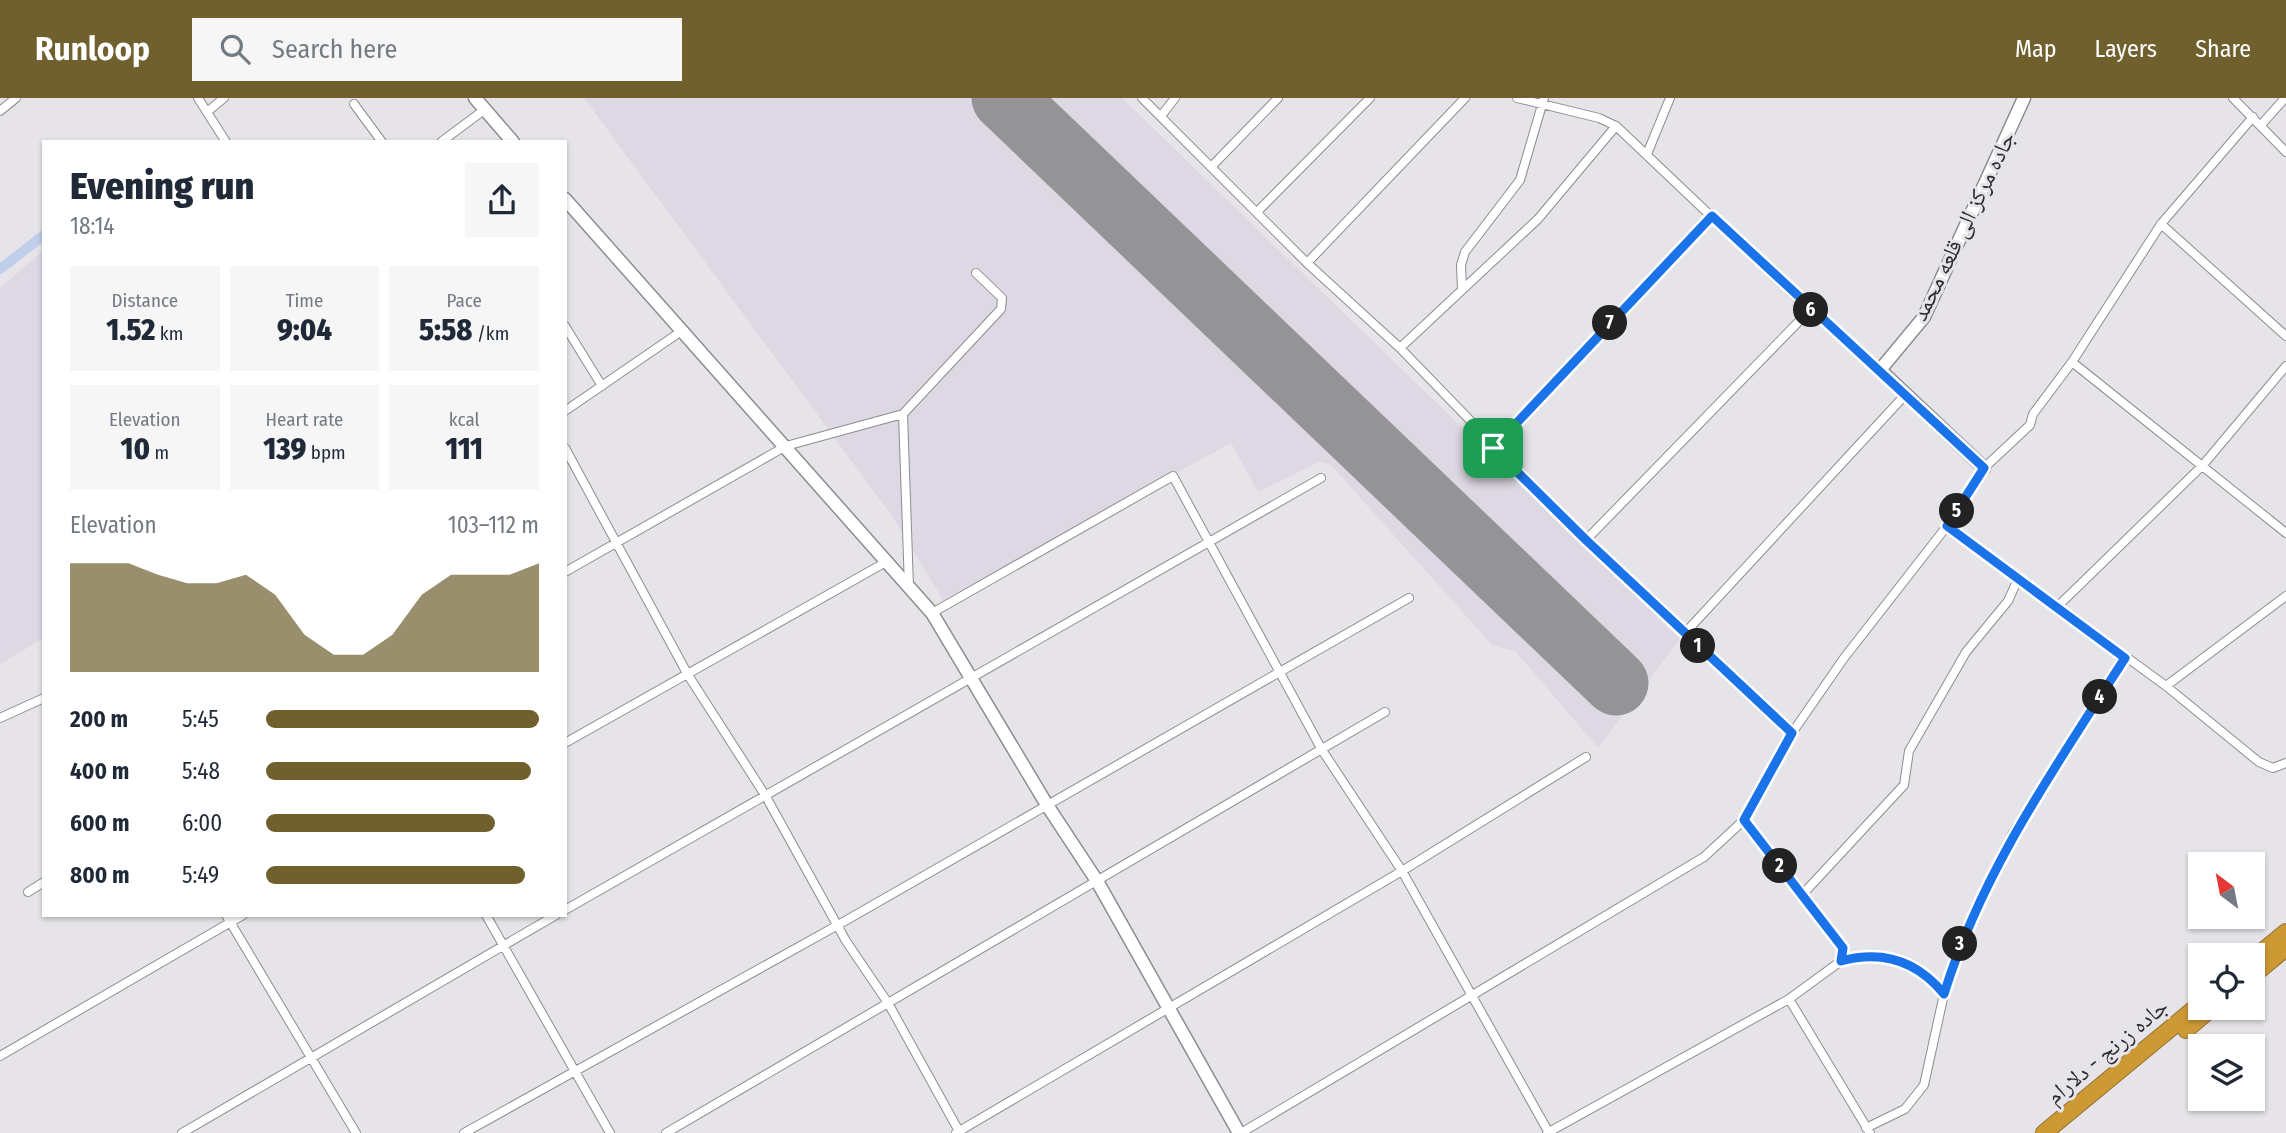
<!DOCTYPE html>
<meta charset="utf-8">
<style>
:root{--surface:#fff;--page:#f6f6f7;--text:#1f2937;--muted:#747a83;--accent:#70602e}
body{margin:0;font-family:"Fira Sans Condensed","Noto Naskh Arabic",sans-serif;background:var(--page);color:var(--text);height:100vh;display:flex;flex-direction:column;font-size:26px;white-space:nowrap}
*{box-sizing:border-box;margin:0}
p{font-size:23px;color:var(--muted)}
.icon{flex:none;width:38px;height:38px;fill:none;stroke:currentColor;stroke-width:2;stroke-linecap:round;stroke-linejoin:round}
.map{position:relative;flex:1;overflow:hidden}
.panel{position:absolute;left:42px;top:42px;width:525px;height:777px;display:flex;flex-direction:column;background:var(--surface);border-radius:0px;box-shadow:0 2px 5px #0004}
.panel>*{flex:none}
.needle{width:46px;rotate:328deg}
.controls{position:absolute;left:2188px;top:754px;display:grid;gap:14px}
.controls a{display:grid;place-items:center;width:77px;height:77px;border-radius:0px;background:var(--surface);box-shadow:0 2px 5px #0004;font-size:35px}
.pin{position:absolute;display:grid;place-items:center;width:60px;height:60px;color:#fff;margin:-30px;border-radius:14px;box-shadow:0 4px 10px #0006}
.km{position:absolute;width:35px;height:35px;margin:-18px;border-radius:50%;background:#222;color:#fff;font-size:19px;line-height:35px;text-align:center}
.round{display:grid;place-items:center;flex:none;width:74px;height:74px;border-radius:0px;background:var(--page)}
.head{display:flex;align-items:center;justify-content:space-between;height:119px;padding:0 28px}
h1{font-size:38px;font-weight:800;line-height:52px}
.metrics{display:grid;grid-template-columns:repeat(3,1fr);gap:10px;height:119px;padding:7px 28px}
.metrics div{display:grid;align-content:center;border-radius:0px;background:var(--page);text-align:center}
.metrics b{font-size:30px;font-weight:800}
.metrics small{font-size:19px;font-weight:400}
.metrics p{font-size:19px}
.chart{height:196px;padding:14px 28px}
.chart p{display:flex;justify-content:space-between}
.chart svg{width:100%;height:126px;margin-top:7px;fill:var(--accent);opacity:.7}
ul{padding:0 28px;list-style:none;font-size:23px}
li{display:grid;grid-template-columns:112px 84px 1fr;align-items:center;height:52px}
li i{height:18px;border-radius:9px;background:var(--accent)}
header{display:flex;align-items:center;gap:42px;box-sizing:border-box;height:98px;padding:0 35px;background:var(--accent);color:#fff}
header strong{font-size:33px}
nav{display:flex;gap:38px;margin-inline-start:auto;font-size:24px}
.search{width:490px;height:63px;background:var(--page);display:flex;align-items:center;gap:18px;box-sizing:border-box;padding:0 24px;border-radius:0px;color:var(--muted);font-size:26px}
.map>svg:first-child{display:block}
.built{fill:#ddd8e3}
.lines{fill:none;stroke-linecap:round;stroke-linejoin:round}
.canal{stroke:#bfcfeb;stroke-width:10}
.runway{stroke:#949496;stroke-width:65}
.street-casing{stroke:#8d8c8f;stroke-width:10}
.secondary-casing{stroke:#8d8c8f;stroke-width:15}
.highway-casing{stroke:#947333;stroke-width:18}
.street{stroke:#fff;stroke-width:8}
.secondary{stroke:#fff;stroke-width:12}
.highway{stroke:#cc9935;stroke-width:16}
.route-casing{stroke:#fff;stroke-width:14}
.route{stroke:#1a73e8;stroke-width:9}
.labels{text-anchor:middle;dominant-baseline:central;stroke-width:6;stroke-linejoin:round;paint-order:stroke}
.street-label{font-size:23px;fill:#2d2d2e;stroke:#e6e4e8}
</style>
<header>
<strong>Runloop</strong>
<div class="search"><svg class="icon" aria-label="search" viewBox="0 0 24 24"><circle cx="10" cy="10" r="6"/><path d="M15 15l6 6"/></svg>Search here</div>
<nav><a>Map</a><a>Layers</a><a>Share</a></nav>
</header>
<div class="map">
<svg width="2286" height="1035" viewBox="0 0 2286 1035">
<rect width="100%" height="100%" fill="#e6e4e8"/>
<path class="built" d="M584,0H1122L1680,541L1598,650L1516,554L1492,547L1331,367L1319,364L1258,394L1231,345L943,502L892,418Z
M44,152V540L0,566V190Z"/>
<g class="lines">
<path class="canal" d="M0,171L44,137"/>
<path class="runway" d="M1004,0L1616,585"/>
<g class="street-casing">
<path id="street" d="M198,0L226,44
M1142,0L1307,165L1400,250L1586,442L1792,635
M1517,0L1599,20L1616,28L1810,212L1880,272
M2233,0L2286,54
M354,6L382,44
M0,13L16,0
M207,14L224,0
M1161,18L1175,0
M2261,27L2285,0
M441,44L484,12
M1647,56L1670,0
M1212,68L1278,0
M1258,113L1370,0
M2161,126L2286,238
M1307,165L1465,0
M1462,192L1461,167L1465,154L1520,82L1544,0
M565,228L602,288
M1400,250L1538,121L1616,28
M2072,264L2286,435
M565,313L683,232
M565,350L688,577L765,697L846,843L888,905L960,1035
M1494,350L1711,118
M1947,428L2166,588L2259,664L2273,670L2286,665
M1586,442L1810,212
M565,474L786,348L903,316
M909,489L903,316L1001,211L1002,200L976,175
M2056,510L2203,367L2286,268
M932,515L1173,378L1322,652L1402,773L1549,1035
M1685,535L1906,296
M2166,588L2286,498
M0,620L44,600
M565,645L886,464
M28,794L44,784
M1802,797L1904,687L1909,653L1966,554L2008,503L2018,481
M565,812L1321,380
M226,817L356,1035
M486,817L610,1035
M1841,863C1882,852 1916,863 1944,896
M1789,901L1870,1035
M0,958L243,817
M1866,1030L1905,1011L1924,987L1944,896L1957,852L2013,735L2125,560
M182,1035L556,817
M464,1035L838,827L1409,500
M666,1035L1385,614
M956,1035L1402,773L1586,659
M1241,1035L1704,759L1744,722L1792,635L1844,560L1947,428L1984,370L2030,327L2033,316L2072,264L2161,126L2253,19
M1547,1035L1789,901L1841,863L1843,850L1744,722"/>
</g>
<g class="secondary-casing">
<path id="secondary" d="M475,0L513,44
M565,101L932,515L1047,707L1097,783L1239,1035
M1984,370L1880,272L1924,219L2024,0"/>
</g>
<g class="highway-casing">
<path id="highway" d="M2252,862L2286,834
M2252,878L2286,850
M2186,932L2212,910
M2044,1035L2200,906"/>
</g>
<use href="#street" class="street"/>
<use href="#secondary" class="secondary"/>
<use href="#highway" class="highway"/>
</g>
<g class="lines">
<g class="route-casing">
<path id="route" d="M1712,118L1984,370L1947,428L2125,560C2056,668 1982,773 1944,896C1917,863 1882,852 1841,863L1843,850L1744,722L1792,635L1586,442L1493,350Z"/>
</g>
<use href="#route" class="route"/>
</g>
<g class="labels">
<g class="street-label">
<text transform="translate(1963 128) rotate(-64)">جاده مرکز الی قلعه محمد</text>
<text transform="translate(2107 953) rotate(-40)">جاده زرنج - دلارام</text>
</g>
</g>
</svg>
<div class="controls">
<a><svg class="needle" viewBox="-14 -14 28 28"><path d="M0-13l5 13h-10z" fill="#e53935"/><path d="M0 13l5-13h-10z" fill="#747a83"/></svg></a>
<a><svg class="icon" aria-label="locate" viewBox="0 0 24 24"><circle cx="12" cy="12" r="6"/><path d="M12 2v4M12 18v4M2 12h4M18 12h4"/></svg></a>
<a><svg class="icon" aria-label="layers" viewBox="0 0 24 24"><path d="M12 4l9 5-9 5-9-5zM3 14l9 5 9-5"/></svg></a>
</div>
<div class="pin" style="left:1493px;top:350px;background:#1e9e55"><svg class="icon" aria-label="arrive" viewBox="0 0 24 24"><path d="M6 21V4h12l-3 4 3 4H6"/></svg></div>
<b class="km" style="left:1698px;top:548px">1</b>
<b class="km" style="left:1780px;top:768px">2</b>
<b class="km" style="left:1960px;top:846px">3</b>
<b class="km" style="left:2100px;top:599px">4</b>
<b class="km" style="left:1957px;top:413px">5</b>
<b class="km" style="left:1811px;top:212px">6</b>
<b class="km" style="left:1610px;top:225px">7</b>
<section class="panel">
<div class="head"><div><h1>Evening run</h1><p>18:14</p></div><a class="round"><svg class="icon" aria-label="share" viewBox="0 0 24 24"><path d="M12 15V3M7 8l5-5 5 5M5 13v7h14v-7"/></svg></a></div>
<div class="metrics">
<div><p>Distance</p><b>1.52<small> km</small></b></div>
<div><p>Time</p><b>9:04</b></div>
<div><p>Pace</p><b>5:58<small> /km</small></b></div>
</div>
<div class="metrics">
<div><p>Elevation</p><b>10<small> m</small></b></div>
<div><p>Heart rate</p><b>139<small> bpm</small></b></div>
<div><p>kcal</p><b>111</b></div>
</div>
<div class="chart"><p><span>Elevation</span>103–112 m</p>
<svg viewBox="0 0 160 44" preserveAspectRatio="none"><path d="M0 44V6L10 6L20 6L30 10L40 13L50 13L60 10L70 17L80 31L90 38L100 38L110 31L120 17L130 10L140 10L150 10L160 6V44z"/></svg>
</div>
<ul>
<li><b>200 m</b>5:45<i style="width:100%"></i></li>
<li><b>400 m</b>5:48<i style="width:97%"></i></li>
<li><b>600 m</b>6:00<i style="width:84%"></i></li>
<li><b>800 m</b>5:49<i style="width:95%"></i></li>
</ul>
</section>
</div>
